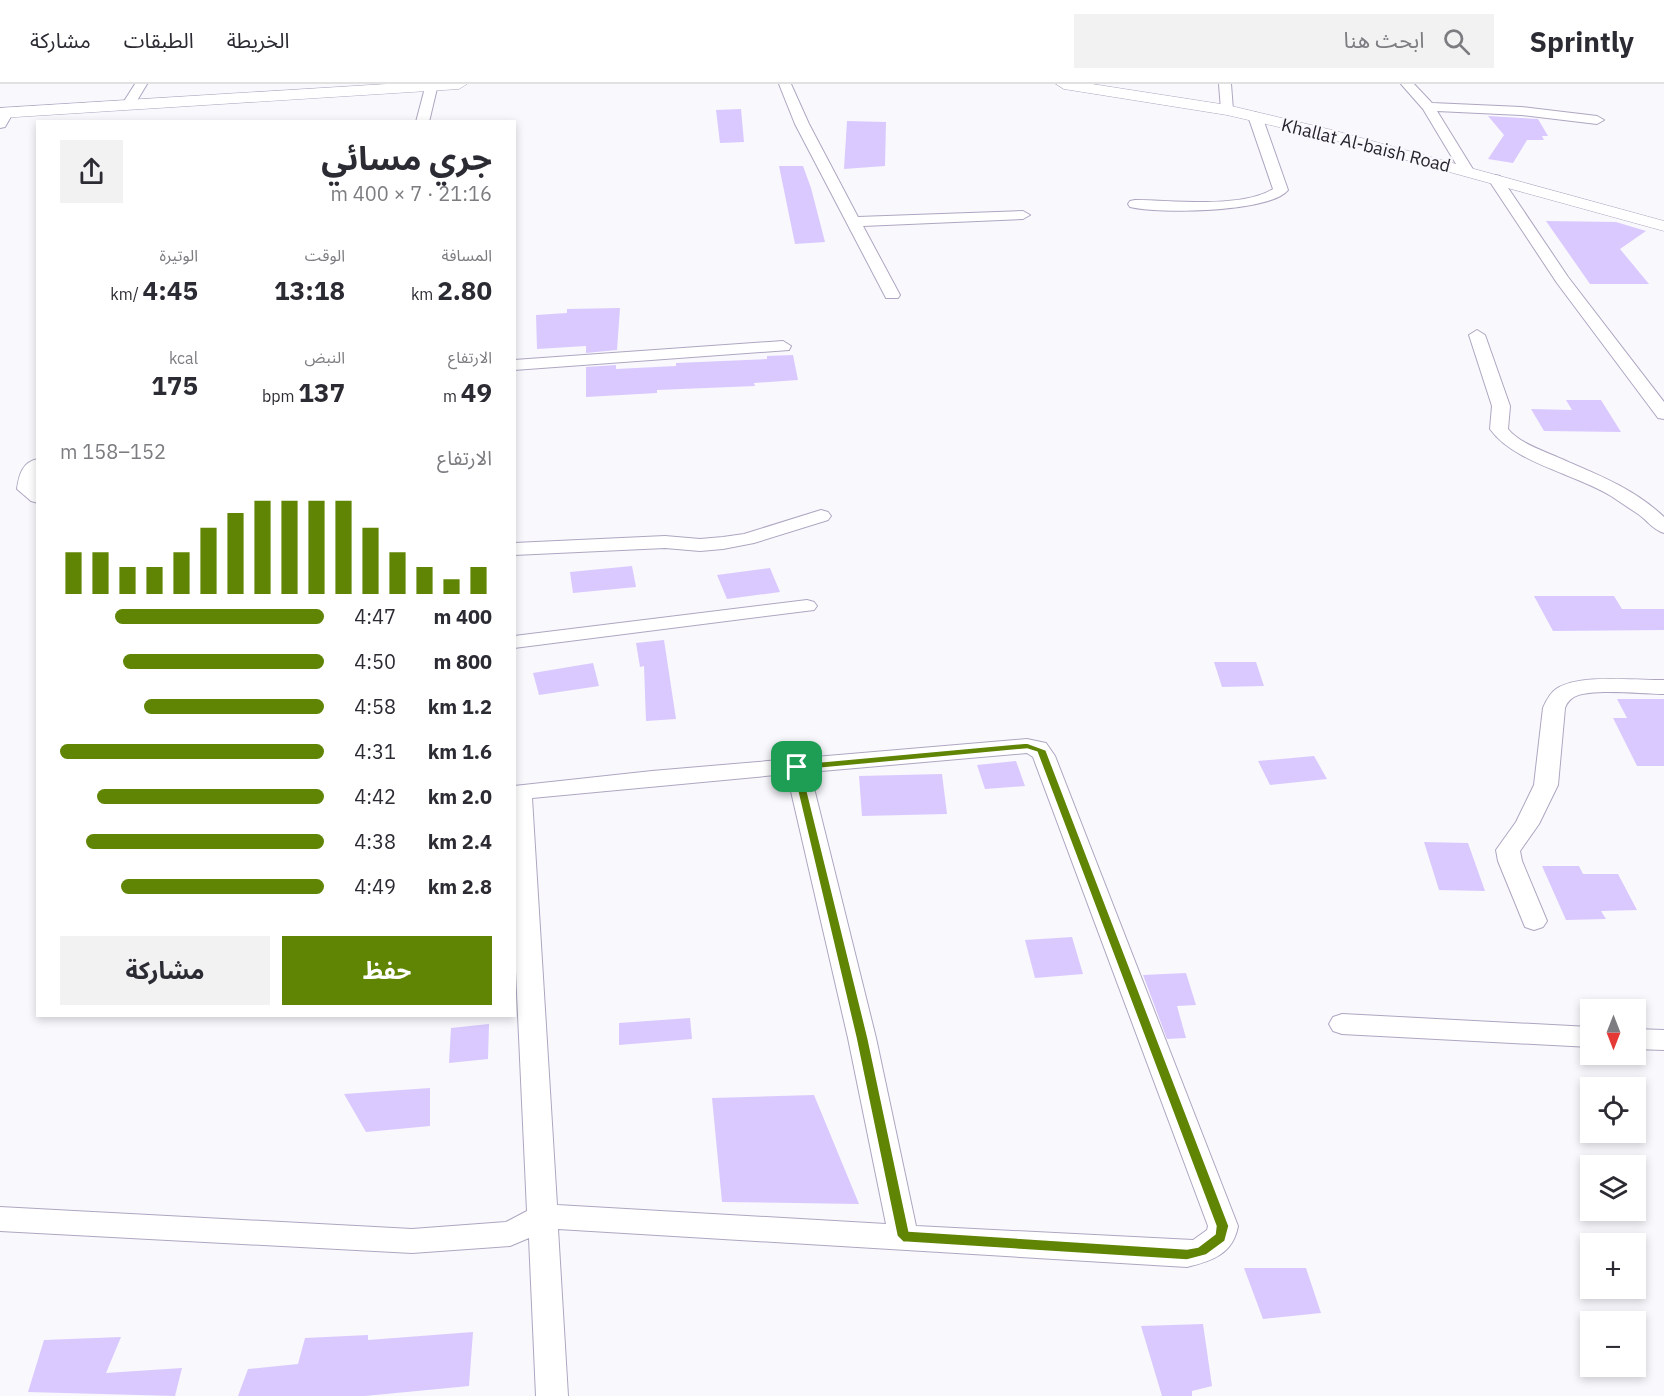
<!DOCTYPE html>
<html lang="ar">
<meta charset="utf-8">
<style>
:root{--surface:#fff;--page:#f2f2f3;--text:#2b2b33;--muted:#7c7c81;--line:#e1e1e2;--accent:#608505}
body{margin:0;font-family:"IBM Plex Sans","Noto Sans Arabic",sans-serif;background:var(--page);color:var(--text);direction:rtl;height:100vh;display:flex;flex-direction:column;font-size:22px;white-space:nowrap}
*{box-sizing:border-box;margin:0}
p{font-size:20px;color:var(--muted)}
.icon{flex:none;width:33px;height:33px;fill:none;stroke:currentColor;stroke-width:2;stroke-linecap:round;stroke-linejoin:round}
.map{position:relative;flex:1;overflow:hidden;direction:ltr}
.details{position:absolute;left:36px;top:36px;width:480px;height:897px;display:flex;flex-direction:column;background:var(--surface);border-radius:0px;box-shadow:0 3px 9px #0003;direction:rtl}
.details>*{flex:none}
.needle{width:39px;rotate:180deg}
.controls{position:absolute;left:1580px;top:915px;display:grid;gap:12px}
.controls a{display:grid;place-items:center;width:66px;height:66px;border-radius:0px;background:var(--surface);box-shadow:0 3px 9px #0003;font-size:30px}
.pin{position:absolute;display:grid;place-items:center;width:51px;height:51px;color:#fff;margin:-26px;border-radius:12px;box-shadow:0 3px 9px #0006}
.round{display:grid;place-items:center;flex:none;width:63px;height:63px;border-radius:0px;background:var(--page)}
.head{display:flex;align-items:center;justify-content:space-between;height:102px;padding:0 24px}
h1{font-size:33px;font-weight:700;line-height:45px}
.figures{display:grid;grid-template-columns:repeat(3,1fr);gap:9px;height:102px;padding:6px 24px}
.figures div{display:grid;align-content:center}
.figures b{font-size:26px;font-weight:700}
.figures small{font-size:16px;font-weight:400}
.figures p{font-size:16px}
.chart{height:168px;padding:12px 24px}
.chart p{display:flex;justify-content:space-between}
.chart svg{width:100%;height:108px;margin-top:6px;stroke:var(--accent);stroke-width:6}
.action{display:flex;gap:12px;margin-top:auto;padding:12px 24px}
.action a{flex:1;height:69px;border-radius:0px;background:var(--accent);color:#fff;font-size:24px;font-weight:700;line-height:69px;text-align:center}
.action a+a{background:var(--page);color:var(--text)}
ul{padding:0 24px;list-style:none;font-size:20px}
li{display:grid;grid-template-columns:96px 72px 1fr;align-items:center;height:45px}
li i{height:15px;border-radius:8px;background:var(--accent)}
header{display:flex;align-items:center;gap:36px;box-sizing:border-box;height:84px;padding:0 30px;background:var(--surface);border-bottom:2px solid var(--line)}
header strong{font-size:28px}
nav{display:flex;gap:33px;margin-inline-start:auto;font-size:21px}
.search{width:420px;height:54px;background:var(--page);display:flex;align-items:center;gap:15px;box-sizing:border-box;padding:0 21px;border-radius:0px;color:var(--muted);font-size:22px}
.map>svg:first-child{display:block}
.building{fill:#dac9fe}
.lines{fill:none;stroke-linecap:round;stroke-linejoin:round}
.minor-casing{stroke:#aea6c1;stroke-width:2}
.tertiary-casing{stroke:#aea6c1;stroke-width:1}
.minor{fill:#fff;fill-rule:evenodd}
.tertiary{fill:#fff;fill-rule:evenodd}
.route{fill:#608505;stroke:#fff;stroke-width:1.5;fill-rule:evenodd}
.labels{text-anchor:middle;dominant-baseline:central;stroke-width:5;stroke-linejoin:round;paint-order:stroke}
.far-street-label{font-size:18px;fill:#27242e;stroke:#f9f8fd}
</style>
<header>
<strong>Sprintly</strong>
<div class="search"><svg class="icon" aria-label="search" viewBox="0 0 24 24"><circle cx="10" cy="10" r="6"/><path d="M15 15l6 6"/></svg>ابحث هنا</div>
<nav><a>الخريطة</a><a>الطبقات</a><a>مشاركة</a></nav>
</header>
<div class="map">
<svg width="1664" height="1312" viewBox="0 0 1664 1312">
<rect width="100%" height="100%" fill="#f9f8fd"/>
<path class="building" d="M741,25L744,58L720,59L716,26Z
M1488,32L1538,35L1548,52H1542L1544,56H1527L1513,79L1488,75L1504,51Z
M847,37L886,38L885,82L844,85Z
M779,82H803L811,104L825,158L795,160Z
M1546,137L1616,138L1646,147L1620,165L1649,200H1590Z
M620,224L617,266L586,269V262L537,265L536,231L567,229V225Z
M793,271L798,296L754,299L755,302L657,306V309L586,313V283L616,281V285L676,282V279L767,275V272Z
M1566,316H1601L1621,348L1544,347L1531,325L1572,326Z
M632,482L636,503L573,509L570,488Z
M770,484L780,508L727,515L717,491Z
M1534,512H1614L1622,525H1664V546L1553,547Z
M664,556L676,635L646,637L644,582L640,583L636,559Z
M1214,578H1256L1264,602L1222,603Z
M593,579L599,602L539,611L533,589Z
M1617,615H1664V682H1637L1613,634H1627Z
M1314,672L1327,695L1270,701L1258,677Z
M1016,677L1025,702L985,705L977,681Z
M942,690L947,730L862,732L859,692Z
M1424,758L1468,759L1485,807L1439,806Z
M1542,782H1579L1583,790H1618L1637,826L1601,827L1606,835L1566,836Z
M1072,853L1083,890L1035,894L1025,856Z
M1186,889L1196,921L1177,922L1186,954L1167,955L1143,891Z
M690,934L692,955L619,961V939Z
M489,940L488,975L449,979L451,944Z
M430,1004V1042L366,1048L344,1010Z
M814,1011L859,1120L722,1118L712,1014Z
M1244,1184H1306L1321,1229L1263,1235Z
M1203,1240L1212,1302L1192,1307V1312H1162L1141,1242Z
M473,1248L469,1302L365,1312H238L248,1285L298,1280L305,1254L368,1251V1256Z
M121,1253L106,1289L182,1284L175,1312L28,1308L44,1256Z"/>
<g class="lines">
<g class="minor-casing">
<path id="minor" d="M135,0H147L132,25H122L121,22Z
M426,0H438L429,38H416Z
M779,0H791L809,40L858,133L1023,127L1030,131L1023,135L863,142L900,211L898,214H886L795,40Z
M1219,0H1231L1233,26L1232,29H1222L1221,26Z
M1401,0H1414L1432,19L1521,23L1597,32L1604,36L1597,40L1521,31L1437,27L1474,87L1467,91L1462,90L1423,25Z
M7,25L13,29L5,43L0,44V30Z
M1255,28L1262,32L1288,106C1269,129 1158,130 1130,123L1128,120L1130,117L1135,116C1173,116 1241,125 1273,105L1248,32Z
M1495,91L1500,92L1568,193L1664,318V335L1658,334L1557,199L1488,95Z
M1477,246L1485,251L1510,322L1508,345C1520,360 1547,368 1564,376C1599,391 1636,406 1664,433V449C1653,446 1647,436 1638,430C1629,424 1620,418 1611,412C1576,390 1514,379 1490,345L1492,322L1469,251Z
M783,257L791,262L789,266L514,286V276Z
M38,375L36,403L38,419L31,417L17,405C19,391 22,378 38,375Z
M821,426L828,428L831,432L828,436L754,459L723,465L700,467L665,464L514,471V459L665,452L700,455L723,453L744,450Z
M807,516L814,518L817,522L814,526L514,564V552Z
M1664,596V610C1643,610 1590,604 1574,613C1569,616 1567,619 1565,624L1558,701L1539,740L1520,767L1522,777L1547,837L1543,843L1534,846L1525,843L1498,777L1496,766L1516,738L1534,701L1543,624C1546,617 1550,609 1556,605C1580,589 1636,597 1664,596Z
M1027,655L1046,659L1055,672L1238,1142C1233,1170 1212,1177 1187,1183L558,1145L568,1312H536L529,1154L510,1162L412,1169L0,1147V1123L412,1145L506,1138L527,1127L514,844V702L652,687ZM1027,669L1033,673L1208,1142L1207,1146L1193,1156L916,1142L876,954L810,688ZM787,690L848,954L886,1140L557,1121L532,714Z
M1342,930L1590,943V963L1342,950L1333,947L1329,940L1333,933Z
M1635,945L1664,946V966L1635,965Z"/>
</g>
<g class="tertiary-casing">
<path id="tertiary" d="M387,0H467L459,5L0,34V24Z
M1056,0H1092L1227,21L1332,46L1664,137V147L1322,53L1227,31L1064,5Z"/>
</g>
<use href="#minor" class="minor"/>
<use href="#tertiary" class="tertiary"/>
</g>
<path class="route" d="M1027,659L1046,666L1229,1142L1225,1157L1206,1171L1187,1176L903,1158L897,1152L856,954L792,683L797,680ZM1027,665L1037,668L1216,1142L1215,1150L1198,1163L1187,1165L909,1147L868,954L802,686Z"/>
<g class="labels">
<g class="far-street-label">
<text transform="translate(1366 61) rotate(14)">Khallat Al-baish Road</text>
</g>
</g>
</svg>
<div class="controls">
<a><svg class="needle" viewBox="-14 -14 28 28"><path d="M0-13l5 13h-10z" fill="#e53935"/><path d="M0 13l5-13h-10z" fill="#7c7c81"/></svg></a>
<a><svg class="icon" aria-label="locate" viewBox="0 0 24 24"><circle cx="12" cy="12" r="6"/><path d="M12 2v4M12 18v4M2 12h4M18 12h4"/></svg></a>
<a><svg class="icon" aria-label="layers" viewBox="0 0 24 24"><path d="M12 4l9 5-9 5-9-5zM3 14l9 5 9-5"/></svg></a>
<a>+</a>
<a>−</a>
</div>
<div class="pin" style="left:797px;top:683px;background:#1e9e55"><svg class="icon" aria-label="arrive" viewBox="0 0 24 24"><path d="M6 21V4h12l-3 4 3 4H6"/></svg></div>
<section class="details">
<div class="head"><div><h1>جري مسائي</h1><p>21:16 · 7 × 400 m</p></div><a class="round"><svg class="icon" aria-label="share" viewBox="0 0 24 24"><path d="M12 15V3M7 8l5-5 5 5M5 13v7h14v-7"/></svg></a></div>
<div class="figures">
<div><p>المسافة</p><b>2.80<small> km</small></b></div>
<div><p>الوقت</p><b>13:18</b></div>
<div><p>الوتيرة</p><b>4:45<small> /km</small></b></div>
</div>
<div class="figures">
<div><p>الارتفاع</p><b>49<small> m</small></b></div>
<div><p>النبض</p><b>137<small> bpm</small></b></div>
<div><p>kcal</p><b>175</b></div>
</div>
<div class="chart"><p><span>الارتفاع</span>152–158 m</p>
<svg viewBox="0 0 160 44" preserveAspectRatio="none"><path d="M5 44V27M15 44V27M25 44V33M35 44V33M45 44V27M55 44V17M65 44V11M75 44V6M85 44V6M95 44V6M105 44V6M115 44V17M125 44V27M135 44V33M145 44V38M155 44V33"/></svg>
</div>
<ul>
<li><b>400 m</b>4:47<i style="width:79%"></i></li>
<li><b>800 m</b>4:50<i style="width:76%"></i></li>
<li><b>1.2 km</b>4:58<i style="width:68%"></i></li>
<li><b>1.6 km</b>4:31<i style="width:100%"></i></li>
<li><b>2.0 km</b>4:42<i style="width:86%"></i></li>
<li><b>2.4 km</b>4:38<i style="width:90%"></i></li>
<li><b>2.8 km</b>4:49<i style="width:77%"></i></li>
</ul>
<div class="action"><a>حفظ</a><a>مشاركة</a></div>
</section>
</div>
